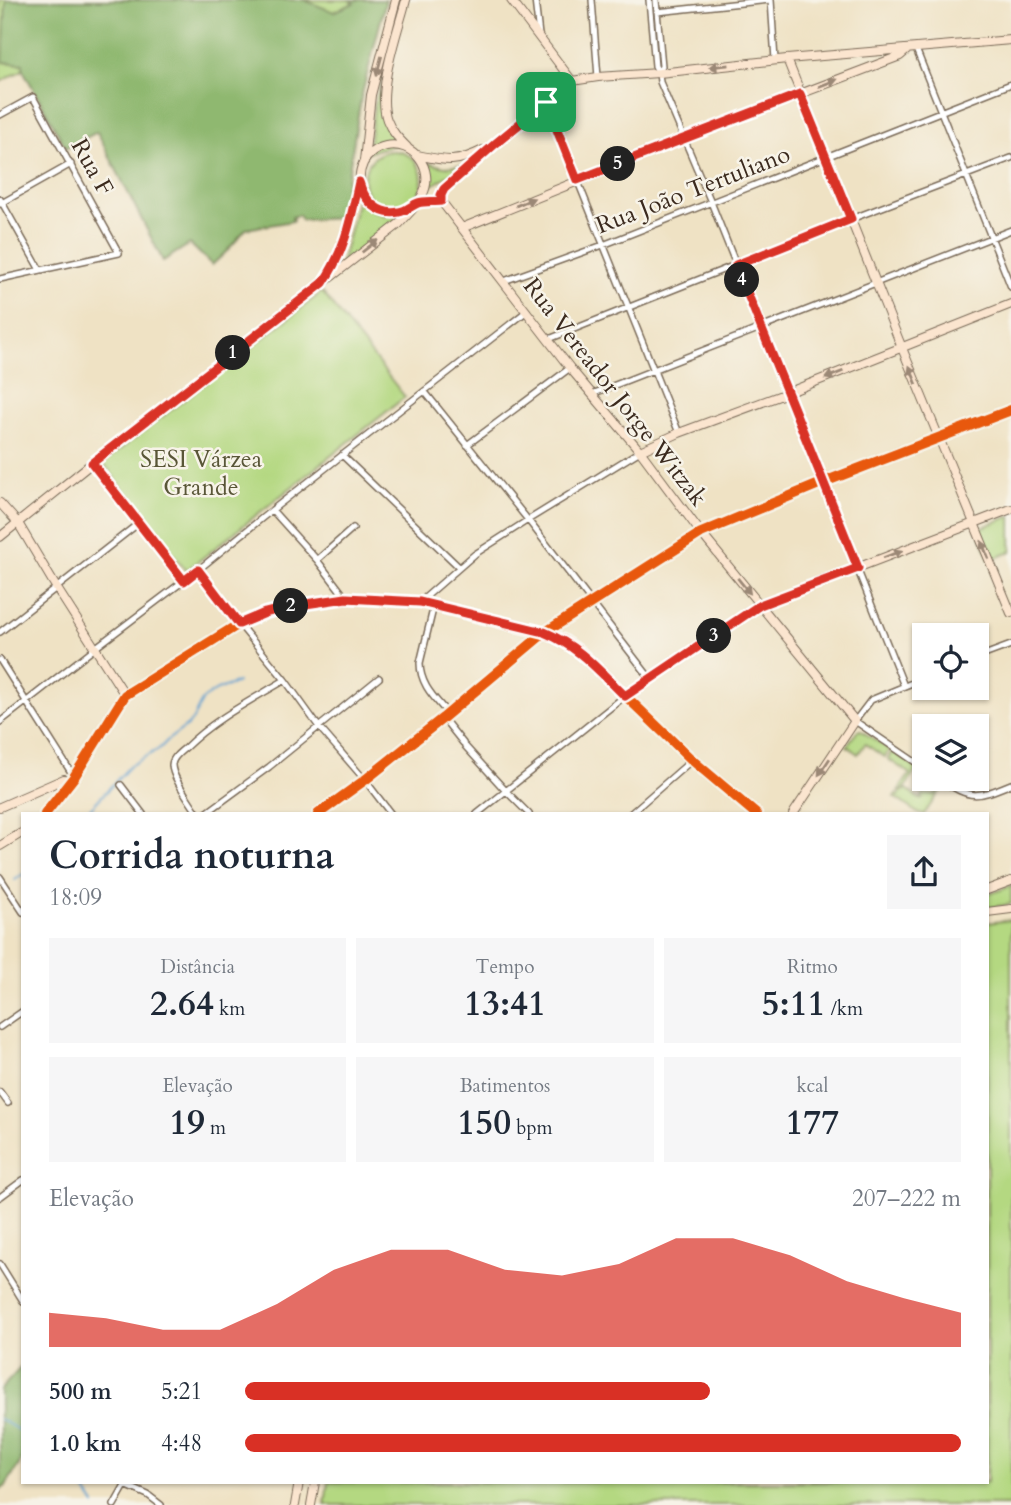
<!DOCTYPE html>
<html lang="pt">
<meta charset="utf-8">
<style>
:root{--surface:#fff;--page:#f6f6f7;--text:#1f2937;--muted:#747a83;--accent:#d93025}
body{margin:0;font-family:Cardo,serif;background:var(--page);color:var(--text);height:100vh;display:flex;flex-direction:column;font-size:26px;white-space:nowrap}
*{box-sizing:border-box;margin:0}
p{font-size:23px;color:var(--muted)}
.icon{flex:none;width:38px;height:38px;fill:none;stroke:currentColor;stroke-width:2;stroke-linecap:round;stroke-linejoin:round}
.map{position:relative;flex:1;overflow:hidden}
.details{position:absolute;left:21px;top:812px;width:968px;height:672px;display:flex;flex-direction:column;background:var(--surface);border-radius:0px;box-shadow:0 2px 5px #0004}
.details>*{flex:none}
.controls{position:absolute;left:912px;top:623px;display:grid;gap:14px}
.controls a{display:grid;place-items:center;width:77px;height:77px;border-radius:0px;background:var(--surface);box-shadow:0 2px 5px #0004;font-size:35px}
.pin{position:absolute;display:grid;place-items:center;width:60px;height:60px;color:#fff;margin:-30px;border-radius:14px;box-shadow:0 4px 10px #0006}
.km{position:absolute;width:35px;height:35px;margin:-18px;border-radius:50%;background:#222;color:#fff;font-size:19px;line-height:35px;text-align:center}
.round{display:grid;place-items:center;flex:none;width:74px;height:74px;border-radius:0px;background:var(--page)}
.summary{display:flex;align-items:center;justify-content:space-between;height:119px;padding:0 28px}
h1{font-size:38px;font-weight:700;line-height:52px}
.figures{display:grid;grid-template-columns:repeat(3,1fr);gap:10px;height:119px;padding:7px 28px}
.figures div{display:grid;align-content:center;border-radius:0px;background:var(--page);text-align:center}
.figures b{font-size:35px;font-weight:700}
.figures small{font-size:19px;font-weight:400}
.figures p{font-size:19px}
.chart{height:196px;padding:14px 28px}
.chart p{display:flex;justify-content:space-between}
.chart svg{width:100%;height:126px;margin-top:7px;fill:var(--accent);opacity:.7}
ul{padding:0 28px;list-style:none;font-size:23px}
li{display:grid;grid-template-columns:112px 84px 1fr;align-items:center;height:52px}
li i{height:18px;border-radius:9px;background:var(--accent)}
.map>svg:first-child{display:block}
.green{fill:#b4d881;stroke:#788150;stroke-width:2}
.forest{fill:#8fb86f;stroke:#657146;stroke-width:2}
.lines{fill:none;stroke-linecap:round;stroke-linejoin:round}
.stream{stroke:#5da0d1;stroke-width:2}
.street-casing{stroke:#7a6a58;stroke-width:8}
.secondary-casing{stroke:#7a6a58;stroke-width:10}
.street{stroke:#fff;stroke-width:5}
.secondary{stroke:#fbe5cf;stroke-width:8}
.cycleway-casing{stroke:#f7f3e8;stroke-width:15}
.cycleway{stroke:#e8590c;stroke-width:10}
.oneway{fill:#9b8876}
.route-casing{stroke:#fff;stroke-width:14}
.route{stroke:#d93025;stroke-width:9}
.labels{text-anchor:middle;dominant-baseline:central;stroke-width:5;stroke-linejoin:round;paint-order:stroke}
.street-label{font-size:24px;fill:#3b2a1e;stroke:#f7f3e8}
.park-label{font-size:24px;fill:#595637;stroke:#f7f3e8}
</style>
<div class="map">
<svg width="1011" height="1505" viewBox="0 0 1011 1505">
<rect width="100%" height="100%" fill="#f7f3e8"/>
<filter id="ink" filterUnits="userSpaceOnUse"><feTurbulence type="fractalNoise" baseFrequency=".0143" numOctaves="2"/><feDisplacementMap in="SourceGraphic" scale="14" xChannelSelector="R" yChannelSelector="G"/><feConvolveMatrix kernelMatrix="1 2 1 2 8 2 1 2 1" color-interpolation-filters="sRGB"/></filter>
<filter id="wash" filterUnits="userSpaceOnUse"><feTurbulence type="fractalNoise" baseFrequency=".00686" numOctaves="4" result="noise"/><feDisplacementMap in="SourceGraphic" scale="28" xChannelSelector="R" yChannelSelector="G"/><feGaussianBlur stdDeviation="1.57" result="paint"/><feColorMatrix in="noise" values="0 0 0 0 0 0 0 0 0 0 0 0 0 0 0 0 0 1.4 0 .05"/><feComposite in="paint" operator="in"/></filter>
<g filter="url(#wash)">
<rect width="100%" height="100%" fill="#efe2c4"/>
<path class="green" d="M0,0H6L4,62L23,64V70L0,82Z
M304,0H349L354,3L334,13Z
M382,77C377,110 384,117 399,144L368,152L374,107Z
M364 180a29 29 0 1 1 58 0a29 29 0 1 1-58 0Z
M428,163L445,167L464,165L433,185Z
M359,195C368,211 381,217 399,217L337,271L342,261Z
M322,292L405,397L186,571L103,463Z
M1011,516V552L990,560L978,529Z
M860,730L889,749L885,757L865,744L858,754L847,746L857,731Z
M892,751L917,768L906,787L899,792L898,791L910,774L888,759Z
M941,787H943L924,814H919L894,797L896,794L898,796L901,792L907,789L921,800L923,798H921L923,794L934,795Z
M1011,886V904L987,908V895Z
M1011,920V1505H325L328,1482H987V923Z"/>
<path class="forest" d="M6,0H304L334,12L354,3L349,0H386L361,98L341,218L301,220L299,215L292,217L293,221L246,229L227,251L212,265L190,244L163,261L97,132L66,148L23,70V64L3,62Z
M23,1365V1458L5,1487L0,1489V1390Z"/>
<g class="lines">
<path class="stream" d="M85,814L131,765L159,749L169,739L188,725L193,719L203,699L207,696L217,690L238,682
M15,880L23,874
M0,1419L23,1433
M80,1482L95,1505"/>
</g>
</g>
<g filter="url(#ink)">
<g class="lines">
<g class="street-casing">
<path id="street" d="M535,0L539,35
M592,0L598,77
M649,0L655,66L659,73L660,82L711,202L904,686
M656,0L662,66L659,73
M771,0L775,60
M657,12L770,0
M916,49L1011,287
M546,102L679,433
M0,115L33,97L119,253L0,279
M0,199L40,270
M0,204L71,164
M504,281L603,245L1011,84
M549,339L851,219L1011,158
M425,392L528,520L650,678
M592,394L1011,230
M467,445L570,368
M342,455L459,567
M92,463L184,581
M272,510L317,560L346,598
M317,560L353,528
M198,570L239,624L285,680L319,727L365,780L391,814
M420,602L475,554L528,520L640,451
M434,605L420,663C420,685 435,698 448,714
M0,632L139,523
M976,658L1011,645
M0,660L74,777
M924,678L871,700L855,721L924,768
M443,718L463,743
M0,722L95,648L198,570L272,510L527,311
M465,746L505,790L529,814
M940,779C971,800 977,798 1011,784
M121,785L143,814
M198,814C191,802 172,778 172,765C172,758 180,752 185,748C214,719 250,701 285,680
M205,814L269,767L379,678
M318,814L365,780L443,718L544,633L701,533L824,482L1011,410
M477,814L625,696L760,605
M630,814L692,760
M0,877L23,912
M0,1027L23,1011
M0,1092L8,1103
M0,1197L23,1180
M0,1264L23,1301
M123,1482L125,1485L148,1495L161,1505
M114,1505L126,1484"/>
</g>
<g class="secondary-casing">
<path id="secondary" d="M406,0C398,31 376,91 387,120C391,131 399,139 407,147
M511,0L572,81
M787,59L902,348L1011,613
M417,155C446,161 456,164 483,150
M364,161L371,95L396,0
M441,201L570,368L640,451L701,533L855,721L793,814
M441,201V195L444,189L495,144L572,81L598,77L659,73L787,59L1011,40
M418,203L441,201
M462,228L684,138L900,56L907,50
M327,277C346,250 351,216 359,184
M640,451L679,433L787,393L1011,304
M0,503L18,523L56,587L125,695
M0,537L92,463L399,224C407,215 418,205 423,194C435,169 413,140 386,146C340,156 358,232 414,207
M760,605L1011,509
M0,807L64,779L70,781
M45,814L74,777L125,695L239,624L265,613L292,606L346,598L420,602L544,633L563,640L580,652L692,760L756,814
M0,846L23,832
M987,890L1011,881
M987,912L1011,909
M295,1505L299,1482
M311,1505L315,1482"/>
</g>
<use href="#street" class="street"/>
<use href="#secondary" class="secondary"/>
<g class="cycleway-casing">
<path id="cycleway" d="M45,814L74,777L125,695L239,624L265,613L292,606L346,598L420,602L544,633L563,640L580,652L692,760L756,814
M318,814L365,780L443,718L544,633L701,533L824,482L1011,410"/>
</g>
<use href="#cycleway" class="cycleway"/>
</g>
<defs><path id="oneway-solid" d="M-6-.8H1V-3.2L6.5 0L1 3.2V.8H-6Z" transform="scale(1.75)"/></defs>
<g class="oneway">
<use href="#oneway-solid" transform="translate(379 66) rotate(105)"/>
<use href="#oneway-solid" transform="translate(719 66) rotate(174)"/>
<use href="#oneway-solid" transform="translate(828 83) rotate(-21)"/>
<use href="#oneway-solid" transform="translate(525 202) rotate(-23)"/>
<use href="#oneway-solid" transform="translate(370 246) rotate(-38)"/>
<use href="#oneway-solid" transform="translate(834 375) rotate(158)"/>
<use href="#oneway-solid" transform="translate(913 375) rotate(-112)"/>
<use href="#oneway-solid" transform="translate(985 550) rotate(-112)"/>
<use href="#oneway-solid" transform="translate(893 554) rotate(-21)"/>
<use href="#oneway-solid" transform="translate(744 586) rotate(51)"/>
<use href="#oneway-solid" transform="translate(824 767) rotate(124)"/>
</g>
</g>
<g class="lines" filter="url(#ink)">
<g class="route-casing">
<path id="route" d="M800,94L851,219L736,265L858,568L760,605L625,696C598,670 580,647 544,632L420,602L346,598L292,606L265,613L239,624L198,570L184,581L92,463L323,283C345,251 351,218 359,182C364,200 378,216 399,212C407,211 412,205 418,203C424,201 434,202 441,201V195L444,189L495,144L546,102L577,180Z"/>
</g>
<use href="#route" class="route"/>
</g>
<g class="labels">
<g class="street-label">
<text transform="translate(92 167) rotate(61)">Rua F</text>
<text transform="translate(693 190) rotate(-21)">Rua João Tertuliano</text>
<text transform="translate(615 392) rotate(52)">Rua Vereador Jorge Witzak</text>
</g>
<g class="park-label">
<text x="201" y="459">SESI Várzea<tspan x="201" dy="28">Grande</tspan></text>
</g>
</g>
</svg>
<div class="controls">
<a><svg class="icon" aria-label="locate" viewBox="0 0 24 24"><circle cx="12" cy="12" r="6"/><path d="M12 2v4M12 18v4M2 12h4M18 12h4"/></svg></a>
<a><svg class="icon" aria-label="layers" viewBox="0 0 24 24"><path d="M12 4l9 5-9 5-9-5zM3 14l9 5 9-5"/></svg></a>
</div>
<div class="pin" style="left:546px;top:102px;background:#1e9e55"><svg class="icon" aria-label="arrive" viewBox="0 0 24 24"><path d="M6 21V4h12l-3 4 3 4H6"/></svg></div>
<b class="km" style="left:233px;top:353px">1</b>
<b class="km" style="left:291px;top:606px">2</b>
<b class="km" style="left:714px;top:636px">3</b>
<b class="km" style="left:742px;top:280px">4</b>
<b class="km" style="left:618px;top:164px">5</b>
<section class="details">
<div class="summary"><div><h1>Corrida noturna</h1><p>18:09</p></div><a class="round"><svg class="icon" aria-label="share" viewBox="0 0 24 24"><path d="M12 15V3M7 8l5-5 5 5M5 13v7h14v-7"/></svg></a></div>
<div class="figures">
<div><p>Distância</p><b>2.64<small> km</small></b></div>
<div><p>Tempo</p><b>13:41</b></div>
<div><p>Ritmo</p><b>5:11<small> /km</small></b></div>
</div>
<div class="figures">
<div><p>Elevação</p><b>19<small> m</small></b></div>
<div><p>Batimentos</p><b>150<small> bpm</small></b></div>
<div><p>kcal</p><b>177</b></div>
</div>
<div class="chart"><p><span>Elevação</span>207–222 m</p>
<svg viewBox="0 0 160 44" preserveAspectRatio="none"><path d="M0 44V32L10 34L20 38L30 38L40 29L50 17L60 10L70 10L80 17L90 19L100 15L110 6L120 6L130 12L140 21L150 27L160 32V44z"/></svg>
</div>
<ul>
<li><b>500 m</b>5:21<i style="width:65%"></i></li>
<li><b>1.0 km</b>4:48<i style="width:100%"></i></li>
</ul>
</section>
</div>
